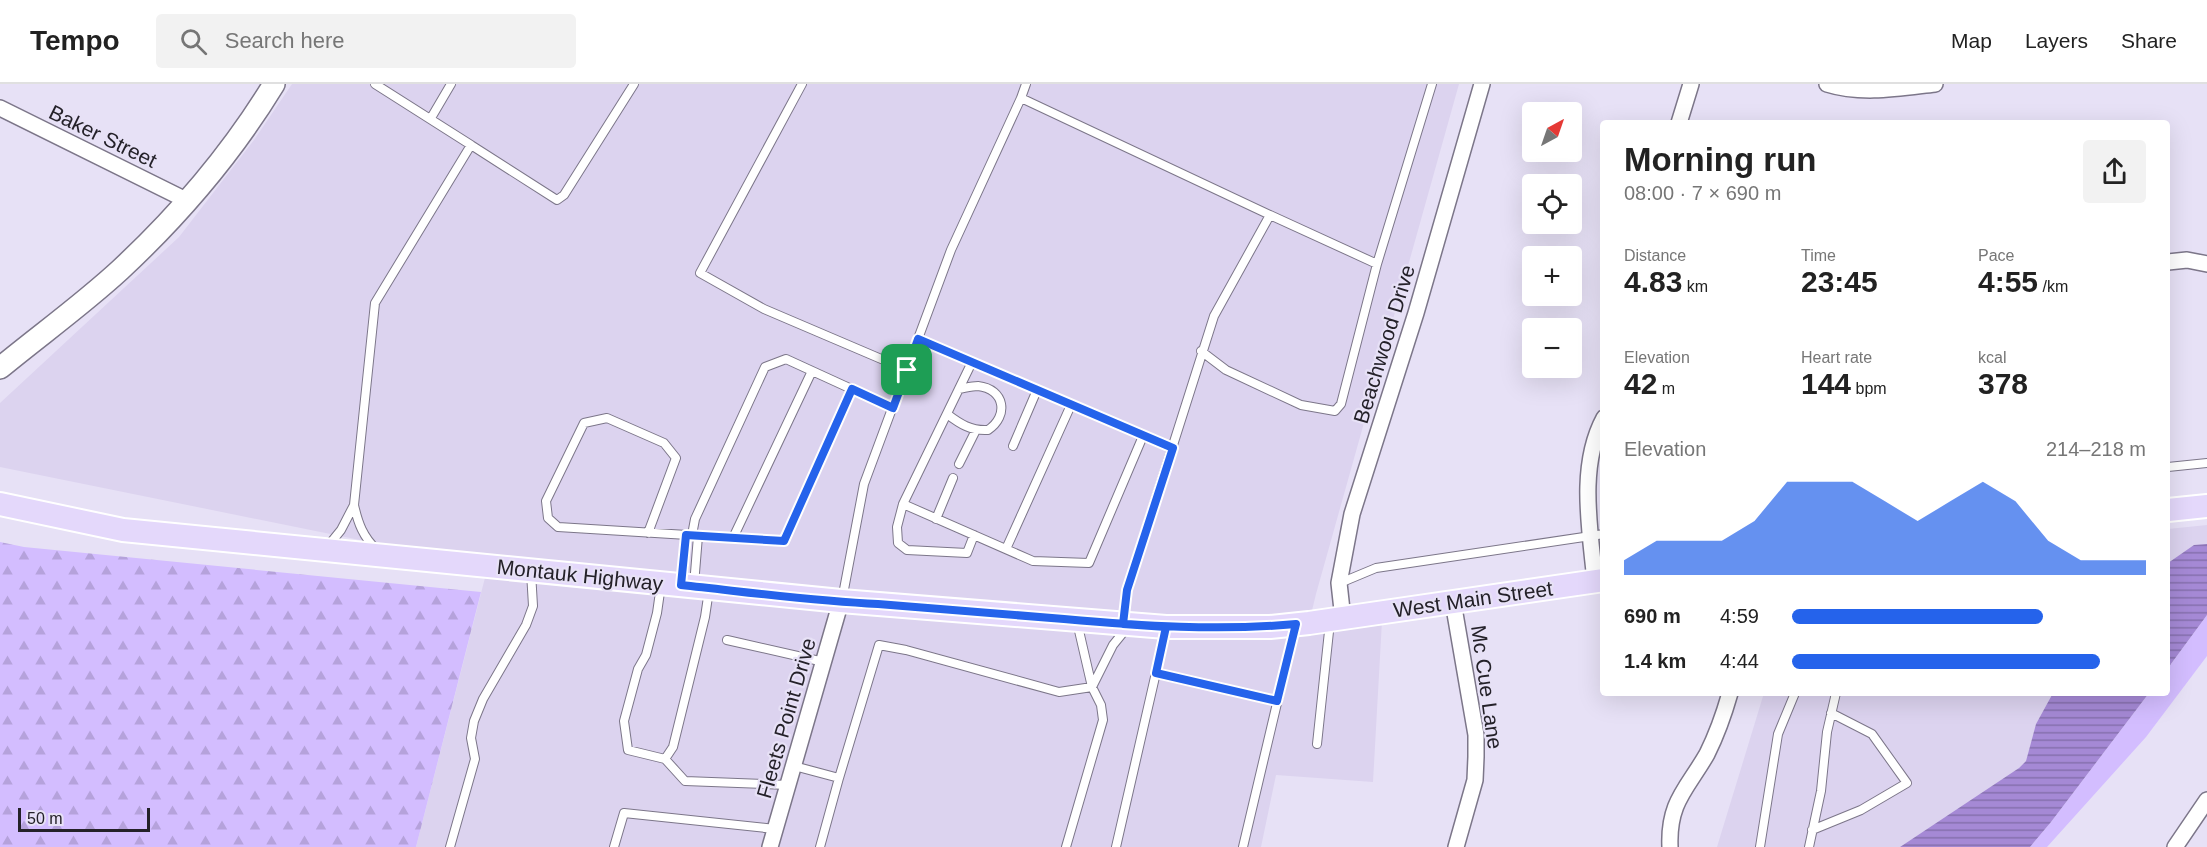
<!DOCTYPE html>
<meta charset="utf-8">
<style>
:root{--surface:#fff;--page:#f2f2f2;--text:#222;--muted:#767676;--line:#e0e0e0;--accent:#2563eb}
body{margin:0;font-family:Helvetica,sans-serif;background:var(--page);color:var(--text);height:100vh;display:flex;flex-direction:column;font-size:22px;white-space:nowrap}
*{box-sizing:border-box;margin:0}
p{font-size:20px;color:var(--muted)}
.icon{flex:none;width:33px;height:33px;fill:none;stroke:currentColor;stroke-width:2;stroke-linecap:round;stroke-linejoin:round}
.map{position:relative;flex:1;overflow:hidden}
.drawer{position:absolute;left:1600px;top:36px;width:570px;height:576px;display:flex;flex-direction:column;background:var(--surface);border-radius:6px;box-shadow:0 6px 24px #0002}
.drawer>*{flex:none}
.needle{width:39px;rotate:40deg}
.tools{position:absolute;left:1522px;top:18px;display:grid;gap:12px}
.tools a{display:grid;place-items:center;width:60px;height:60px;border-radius:6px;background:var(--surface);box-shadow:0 6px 24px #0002;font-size:30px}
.scale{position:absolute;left:18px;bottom:15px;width:132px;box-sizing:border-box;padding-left:6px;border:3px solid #242129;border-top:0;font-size:16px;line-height:21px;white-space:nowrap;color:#242129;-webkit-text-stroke:4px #e7e1f6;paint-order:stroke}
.pin{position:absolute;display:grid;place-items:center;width:51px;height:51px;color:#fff;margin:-26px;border-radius:12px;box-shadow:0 3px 9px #0006}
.round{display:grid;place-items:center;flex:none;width:63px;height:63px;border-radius:6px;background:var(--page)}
.headline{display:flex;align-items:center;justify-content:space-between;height:102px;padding:0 24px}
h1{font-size:33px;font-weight:600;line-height:45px}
.figures{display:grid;grid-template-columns:repeat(3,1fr);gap:9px;height:102px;padding:6px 24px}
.figures div{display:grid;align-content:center}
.figures b{font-size:30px;font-weight:600}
.figures small{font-size:16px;font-weight:400}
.figures p{font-size:16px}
.chart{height:168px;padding:12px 24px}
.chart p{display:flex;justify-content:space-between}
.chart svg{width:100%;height:108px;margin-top:6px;fill:var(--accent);opacity:.7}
ul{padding:0 24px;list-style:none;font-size:20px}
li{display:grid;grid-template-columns:96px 72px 1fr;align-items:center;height:45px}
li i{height:15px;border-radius:8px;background:var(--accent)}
header{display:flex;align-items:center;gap:36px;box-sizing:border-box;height:84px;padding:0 30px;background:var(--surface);border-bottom:2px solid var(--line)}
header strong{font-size:28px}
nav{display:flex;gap:33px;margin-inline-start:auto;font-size:21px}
.search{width:420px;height:54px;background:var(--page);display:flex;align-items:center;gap:15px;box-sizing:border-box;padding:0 21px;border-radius:6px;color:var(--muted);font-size:22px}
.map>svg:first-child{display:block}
.built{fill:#dcd3ef}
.green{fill:#d3bdff}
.forest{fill:url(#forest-firs)}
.water{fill:url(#water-rules)}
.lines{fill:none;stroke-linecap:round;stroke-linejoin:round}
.service-casing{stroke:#7c7689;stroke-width:10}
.minor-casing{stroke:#7c7689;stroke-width:18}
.secondary-casing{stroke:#7c7689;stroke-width:24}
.primary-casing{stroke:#fff;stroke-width:26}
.service{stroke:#fff;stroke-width:8}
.minor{stroke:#fff;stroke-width:15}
.secondary{stroke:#fff;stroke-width:21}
.primary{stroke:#e4d8fb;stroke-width:22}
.route-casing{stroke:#fff;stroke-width:12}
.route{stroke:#2563eb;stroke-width:8}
.labels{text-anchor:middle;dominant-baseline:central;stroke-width:4.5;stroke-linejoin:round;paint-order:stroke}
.street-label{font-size:21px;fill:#242129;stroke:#e7e1f6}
</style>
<header>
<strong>Tempo</strong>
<div class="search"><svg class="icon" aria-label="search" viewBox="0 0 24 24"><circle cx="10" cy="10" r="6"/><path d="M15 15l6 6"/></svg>Search here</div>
<nav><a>Map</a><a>Layers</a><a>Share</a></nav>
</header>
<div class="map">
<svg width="2207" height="763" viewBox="0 0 2207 763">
<defs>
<pattern id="forest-firs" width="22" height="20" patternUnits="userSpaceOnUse" patternTransform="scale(1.5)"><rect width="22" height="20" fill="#d3bdff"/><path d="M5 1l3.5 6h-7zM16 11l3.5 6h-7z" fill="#b5a2db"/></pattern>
<pattern id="water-rules" width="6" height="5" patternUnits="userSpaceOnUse" patternTransform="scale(1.5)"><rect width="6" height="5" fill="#a589d5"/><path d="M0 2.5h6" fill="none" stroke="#8670ad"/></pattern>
</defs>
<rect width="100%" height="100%" fill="#e7e1f6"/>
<path class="built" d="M292,0H1459L1316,510L1307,547L1382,537L1373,698L1276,691L1261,763H416L488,482L0,383V319L179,153L254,56Z
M2207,441V460L2194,462L2168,479V445Z
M1764,609H2053L2036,640L2026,677L2019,684L1900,763H1717Z"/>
<path class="green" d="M2207,531V572L2146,653L2047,763H2030L2051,738L2149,609H2168V584Z"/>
<path class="forest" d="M0,458L24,463L481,508L416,763H0Z"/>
<path class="water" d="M2207,460V531L2168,584V479L2194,461Z
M2053,609H2149L2051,738L2030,763H1900L2019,684L2026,677L2036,640Z"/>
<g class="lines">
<g class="service-casing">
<path id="service" d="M375,0L471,61L375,219L354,421C358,439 363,453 377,466
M802,0L700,189L764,225L907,286
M1021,14L1026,0
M431,34L451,0
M471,61L557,116L564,111L634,0
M1270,131L1377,180
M918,255L1173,364
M1201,267L1226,286L1301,321L1335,327L1341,320L1377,180L1432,0
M972,278L903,420L1033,477L1089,479L1143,352
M947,330C960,340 971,347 988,346C1009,332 1005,305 978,302C972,302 965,304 959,305
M1013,362L1037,306
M959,380L976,346
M2168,383L2207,379
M903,420L897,443L898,459L907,466L967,469L974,451
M936,435L953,394
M648,449L676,374L664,359L607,334L584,339L546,417L548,434L558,443L784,457L852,305
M692,451L695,435L765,283L786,275L893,324
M733,454L812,287
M328,462L341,446L354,421
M1006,465L1071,321
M682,498L686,451
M1340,499L1376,484L1604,450
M661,501L657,529L646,571L638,585L624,637L628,666L665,675L685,697L788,701
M694,501L698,452
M842,516L864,400L951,166L1021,14L1270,131L1214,232L1127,506L1123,538
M1077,538L1092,603L1113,561L1126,545
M727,556L824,578
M1156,589L1277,617
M1317,660L1330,538
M665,675L673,663L705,533L709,506
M794,682L839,694L879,561L906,566L1059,608L1092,603L1101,621L1103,636L1066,763
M1812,746L1861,726L1907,699L1872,650L1831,629
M450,763L475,675L471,654L474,637L483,615L526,541L533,522L531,488
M614,763L624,729L775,745
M820,763L839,694
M1116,763L1166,545
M1243,763L1295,543
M1760,763L1778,650L1795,609
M1809,763L1821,707L1827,648L1836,609"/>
</g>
<g class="minor-casing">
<path id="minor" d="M1827,0C1862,11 1900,4 1935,0
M0,24L188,117
M1679,39L1691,0
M2168,178L2187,176L2207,180
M1595,497C1590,445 1578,382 1604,334
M1453,518L1476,651V673L1475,696L1456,763
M1343,535L1339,499L1352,430L1416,229L1482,0
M770,763L841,517
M1670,763C1668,718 1687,705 1707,670C1717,650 1724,630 1730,609
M2175,763L2207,716"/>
</g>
<g class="secondary-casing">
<path id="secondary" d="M0,284C40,251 82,221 120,186C179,131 232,69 274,0"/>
</g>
<g class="primary-casing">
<path id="primary" d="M0,420L123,446L841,517L1166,543H1270L1309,539L1604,496
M2168,426L2207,422"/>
</g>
<use href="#service" class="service"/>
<use href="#minor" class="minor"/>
<use href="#secondary" class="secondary"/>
<use href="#primary" class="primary"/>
</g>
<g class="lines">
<g class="route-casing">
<path id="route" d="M907,286L893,324L852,305L784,457L686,451L681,501C747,508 812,517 878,520C940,525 1002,530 1064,535C1141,542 1219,547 1296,540L1277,617L1156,589L1166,543L1123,540L1127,506L1173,364L918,255L907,286"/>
</g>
<use href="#route" class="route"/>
</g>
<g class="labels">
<g class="street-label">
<text transform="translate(103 52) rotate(26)">Baker Street</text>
<text transform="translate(1384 260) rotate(-73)">Beachwood Drive</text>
<text transform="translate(580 491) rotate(6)">Montauk Highway</text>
<text transform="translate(1473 515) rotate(-8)">West Main Street</text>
<text transform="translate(1487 603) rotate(82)">Mc Cue Lane</text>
<text transform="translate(786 634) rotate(-74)">Fleets Point Drive</text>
</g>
</g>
</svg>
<div class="tools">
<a><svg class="needle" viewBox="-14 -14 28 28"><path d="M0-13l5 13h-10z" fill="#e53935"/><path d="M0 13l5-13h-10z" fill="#767676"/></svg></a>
<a><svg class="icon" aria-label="locate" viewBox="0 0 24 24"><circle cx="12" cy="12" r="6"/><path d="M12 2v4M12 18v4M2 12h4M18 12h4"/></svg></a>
<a>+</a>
<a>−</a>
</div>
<div class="scale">50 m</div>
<div class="pin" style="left:907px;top:286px;background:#1e9e55"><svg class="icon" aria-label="arrive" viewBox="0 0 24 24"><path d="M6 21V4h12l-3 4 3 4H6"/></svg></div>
<section class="drawer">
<div class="headline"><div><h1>Morning run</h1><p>08:00 · 7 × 690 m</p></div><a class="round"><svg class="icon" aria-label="share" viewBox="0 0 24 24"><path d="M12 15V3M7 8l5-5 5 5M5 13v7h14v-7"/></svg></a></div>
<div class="figures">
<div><p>Distance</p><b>4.83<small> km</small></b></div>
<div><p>Time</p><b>23:45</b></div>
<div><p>Pace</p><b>4:55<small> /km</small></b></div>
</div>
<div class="figures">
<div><p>Elevation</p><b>42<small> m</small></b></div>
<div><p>Heart rate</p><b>144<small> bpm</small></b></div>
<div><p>kcal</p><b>378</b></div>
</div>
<div class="chart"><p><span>Elevation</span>214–218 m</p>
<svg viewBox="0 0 160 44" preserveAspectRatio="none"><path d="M0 44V38L10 30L20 30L30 30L40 22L50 6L60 6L70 6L80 14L90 22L100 14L110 6L120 14L130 30L140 38L150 38L160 38V44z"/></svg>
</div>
<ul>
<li><b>690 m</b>4:59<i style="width:71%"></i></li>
<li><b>1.4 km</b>4:44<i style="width:87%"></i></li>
</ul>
</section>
</div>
